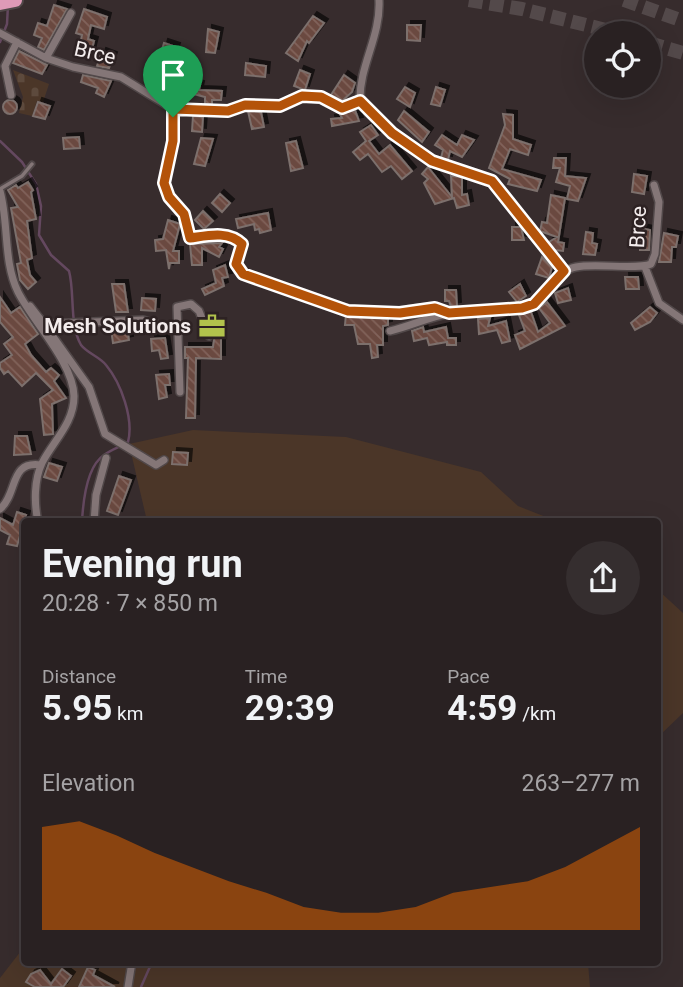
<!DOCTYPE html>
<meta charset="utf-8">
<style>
:root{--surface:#292122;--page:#352e2f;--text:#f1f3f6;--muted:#a5a3a5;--line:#453e40;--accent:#b45309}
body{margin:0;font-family:Roboto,sans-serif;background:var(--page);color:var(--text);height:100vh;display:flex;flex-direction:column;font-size:26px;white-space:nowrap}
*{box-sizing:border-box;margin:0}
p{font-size:23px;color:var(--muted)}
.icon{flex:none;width:38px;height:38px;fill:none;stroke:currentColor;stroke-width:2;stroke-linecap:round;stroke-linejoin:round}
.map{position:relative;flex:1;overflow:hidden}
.drawer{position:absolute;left:21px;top:518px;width:640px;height:448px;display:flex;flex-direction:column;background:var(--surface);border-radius:7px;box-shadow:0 7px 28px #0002,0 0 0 2px var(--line)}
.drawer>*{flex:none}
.tools{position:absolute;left:584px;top:21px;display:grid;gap:14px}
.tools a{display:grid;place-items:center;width:77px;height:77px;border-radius:50%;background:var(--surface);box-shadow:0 7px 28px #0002,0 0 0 2px var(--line);font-size:35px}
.pin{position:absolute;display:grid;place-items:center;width:60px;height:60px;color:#fff;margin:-72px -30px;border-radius:50% 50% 50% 0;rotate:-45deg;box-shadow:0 0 7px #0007}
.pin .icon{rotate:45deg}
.round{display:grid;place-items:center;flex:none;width:74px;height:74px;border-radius:37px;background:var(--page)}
.head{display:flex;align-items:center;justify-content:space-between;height:119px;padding:0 21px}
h1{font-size:38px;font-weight:700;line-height:52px}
.metrics{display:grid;grid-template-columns:repeat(3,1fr);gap:10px;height:119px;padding:7px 21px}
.metrics div{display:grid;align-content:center}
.metrics b{font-size:35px;font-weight:700}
.metrics small{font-size:19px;font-weight:400}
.metrics p{font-size:19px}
.chart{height:196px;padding:14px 21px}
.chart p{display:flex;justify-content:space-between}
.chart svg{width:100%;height:126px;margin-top:7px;fill:var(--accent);opacity:.7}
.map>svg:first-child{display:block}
.green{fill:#4b3628}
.cemetery{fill:url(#cemetery-stones)}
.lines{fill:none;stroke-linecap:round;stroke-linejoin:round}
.stream{stroke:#64485f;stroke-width:2.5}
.building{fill:url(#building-back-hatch);stroke:#7c6f6c;stroke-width:2;filter:url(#shadow)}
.motorway-tunnel{stroke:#53494a;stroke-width:14;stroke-dasharray:14 7;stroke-linecap:butt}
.service-casing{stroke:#514849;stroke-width:7}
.minor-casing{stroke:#514849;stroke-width:10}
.motorway-casing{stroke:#514849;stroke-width:18}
.service{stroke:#847677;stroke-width:3.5}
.minor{stroke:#847677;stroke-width:7}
.motorway{stroke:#df9ab7;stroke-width:14}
.route-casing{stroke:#fff;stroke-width:14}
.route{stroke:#b45309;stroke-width:9}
.labels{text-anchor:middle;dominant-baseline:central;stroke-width:5;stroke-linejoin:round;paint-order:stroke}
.street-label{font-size:21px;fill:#f4eded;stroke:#2d2223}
.poi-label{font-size:21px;font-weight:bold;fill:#f4eded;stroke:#2d2223;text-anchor:end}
</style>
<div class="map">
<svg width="683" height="987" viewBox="0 0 683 987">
<defs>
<pattern id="cemetery-stones" width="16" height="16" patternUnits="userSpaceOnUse" patternTransform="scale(1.75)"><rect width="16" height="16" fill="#4b3628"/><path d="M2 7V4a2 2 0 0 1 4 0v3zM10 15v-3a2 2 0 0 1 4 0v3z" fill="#5d4a3d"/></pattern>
<pattern id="building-back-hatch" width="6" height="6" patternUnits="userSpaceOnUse" patternTransform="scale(1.75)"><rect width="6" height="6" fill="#6b483f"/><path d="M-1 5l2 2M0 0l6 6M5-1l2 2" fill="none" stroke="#81635b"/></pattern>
<filter id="shadow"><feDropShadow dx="4" dy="-4" stdDeviation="0" flood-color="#0009"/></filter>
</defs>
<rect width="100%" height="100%" fill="#372c2d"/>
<path class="green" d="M193,430L346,437L481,472L518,506L556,521H147L129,444Z
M658,590L683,613V713L658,737Z
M24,947V962L588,963L590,987H0V978Z"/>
<path class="cemetery" d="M13,70L49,84L43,102L37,101L32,116L19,113L23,97Z"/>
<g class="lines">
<path class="stream" d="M0,42L7,24L8,5
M0,141L22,162L36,184L41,206L39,235L51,255L69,271C75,293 69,324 81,345C87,353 100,357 106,365C121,383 134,419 128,442C120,447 112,449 104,455C86,467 83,502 82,522
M141,987L152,962"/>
</g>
<path class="building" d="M54,5L67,9L44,50L38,47L42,38L34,35L38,23L47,26Z
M84,9L107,17L104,29L91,25L88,39L94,41L91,53L79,50L82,35L76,33Z
M313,16L324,23L309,43L307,41L298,61L286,53Z
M407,25H421L420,41L407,40Z
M208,29L219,32L215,53L206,52Z
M164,43L176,47L170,64L159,60Z
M19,51L47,65L42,74L13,63Z
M102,52L113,56L109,68L97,66Z
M246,63L266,66L265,77L245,75Z
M300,70L310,74L305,90L294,86Z
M83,75L111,81L104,97L96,93L98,88L81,82Z
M344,75L355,83L352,92L342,101L331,95Z
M184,81L200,85L199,90L222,91L221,100H212V104H205V97L182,91L179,102L171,98L175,88L179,90Z
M405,87L415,93L410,107L397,99Z
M436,87L445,90L440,106L431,104Z
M3 107a7 7 0 1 1 14 0a7 7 0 1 1-14 0Z
M38,102L50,106L45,119L33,116Z
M355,110L359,121L332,126L331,119L342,118L340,114Z
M248,111L261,112L264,127L252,129Z
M404,111L429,132L422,142L398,120Z
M503,114L513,115V139L531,145L528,155L510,149L502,169L541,180L537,191L508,184L510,179L489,168L505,125Z
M193,116L203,117L202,132L192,131Z
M371,125L378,135L369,141L379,154L390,145L412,171L402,179L391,166L382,172L368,154L360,160L353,152L366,141L360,132Z
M442,135L457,145L462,135L474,140L462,157L450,151L448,160L441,158L443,150L435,145Z
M79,137L80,148L64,149L63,138Z
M201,138L213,139L205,166L194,164Z
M296,141L303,168L291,171L286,143Z
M554,158H566L565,176L586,178L578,201L567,199L570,186L556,182L560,168H553Z
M428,167L452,197L451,176L462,177V195L467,194L469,205L457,208L454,198L435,204L424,183L428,179L422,174Z
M634,174L647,176L644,194L632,192Z
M28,182L33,190L31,192L36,219L27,221L32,258L27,260L30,275L36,282L28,289L20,280L17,264L21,263L11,208L18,207L8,190L16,185L18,188Z
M220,194L230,203L222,212L212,203Z
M551,195L565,198L558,242L564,243L563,251L555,250L549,242L557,237L540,231L542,222L547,223Z
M203,211L213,221L204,229L195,220Z
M268,213L271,230L260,233L259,229L255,230L254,224L238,228L236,219Z
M168,220L180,224L173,251H179V263H170L169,269L166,250L156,251L155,240L163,239Z
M512,227H521L524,240H512Z
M640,228L650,230L649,250H640Z
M586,232L593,233L592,243L597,244L595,255L583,254Z
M664,233L678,236L676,247H672L671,262H659Z
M222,243L219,247L223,249L219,257L202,248V265H192L190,244Z
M542,257L552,267L549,278L536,274Z
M225,265L228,277L222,278L224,286L205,295L202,289L216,283L213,270Z
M625,277H638L639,289H626Z
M112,284H124L128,312H116Z
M520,284L526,296L517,302L509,292Z
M568,288L571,300L558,303L555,293Z
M445,290H456L457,306L451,307L449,301H445Z
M0,297L11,313L20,307L38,334L25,344L31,355L46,372L51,368L59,375L54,381L66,398L52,404L53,434L44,435L40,399L53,390L36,373L22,386L8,371L4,374L0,368V363L12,355L4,344L13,337L0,322Z
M142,298L156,299L155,311L141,310Z
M547,302L565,326L520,349L515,335L525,331L519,315L531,312L538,332L550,323L539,308Z
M650,307L657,313L650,322L635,330L631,323Z
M346,314L388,319V325L383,326V345H377L378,357L372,358L370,344H358L354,325H345Z
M490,318L488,326L506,321L510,341L502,343L497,330L479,334L478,319Z
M127,327L129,340L113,343L111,329Z
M423,327L424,332L446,327L448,338H456V345H447V342L429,345L427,338L414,341L412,331Z
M215,334H221V359L196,358L195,418H186L188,358H185V347H213Z
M165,338L168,358L161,359L159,350L152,351L151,339Z
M169,374L170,385H165L167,397L159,399L156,375Z
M15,436H27L31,454L14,455Z
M173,452L188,453L187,465L172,464Z
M49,463L62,467L57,481L44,477Z
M119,476L131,480L118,515L107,511Z
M17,512L26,515L17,546L7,544L10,535L0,530V518L13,525Z
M88,967L95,970L93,975L115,987H79Z
M62,969L71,976L63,987H35L26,982L31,974L40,970L51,984Z"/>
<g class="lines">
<path class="motorway-tunnel" d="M469,0L522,9L618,33
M624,0L683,21
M649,43L683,53"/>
<g class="service-casing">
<path id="service" d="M0,189L22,176L32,164"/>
</g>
<g class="minor-casing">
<path id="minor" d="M0,33L46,58L73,67L121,77L173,109L228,111L245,105L280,106L302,96L321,97L342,108L360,101L392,133L432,161L492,181L564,271
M46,58L71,13
M11,95L5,66L17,42
M360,101C359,66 381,36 379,0
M173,109V141L164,183L168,197L184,214L190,238C206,236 228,230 242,245L236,264L244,274C288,287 332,311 380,313C398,314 435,300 449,313
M0,191C9,224 3,261 18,292C33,322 73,362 74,396C74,423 54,440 42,463C34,480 34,503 38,522
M645,267L659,303L683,320
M30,306L44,324L143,320L177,331
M44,324L89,387L105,434L156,465L164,460
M390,331C411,326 431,316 452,313C477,308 510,315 533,305C552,296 555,271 576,267C595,263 638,270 651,264L655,254L659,202L654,185
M180,392L177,307L191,304L199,311L209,336
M0,509C18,494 9,460 41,465
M94,522L96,495L106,458
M128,987L132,962"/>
</g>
<g class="motorway-casing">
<path id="motorway" d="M0,3L15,0"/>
</g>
<use href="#service" class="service"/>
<use href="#minor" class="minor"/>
<use href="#motorway" class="motorway"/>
</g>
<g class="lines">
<g class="route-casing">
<path id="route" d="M302,96L321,97L342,108L360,101L392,133L432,161L492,181L564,271L534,304L522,308L449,313L435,308L400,313L348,311L243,274L236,264L242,244C228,230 206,236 190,238L184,214L169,197L164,183L173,141V109L228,111L245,105L280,106Z"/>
</g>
<use href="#route" class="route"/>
</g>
<defs>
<g id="office-bare" transform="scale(2.1)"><path d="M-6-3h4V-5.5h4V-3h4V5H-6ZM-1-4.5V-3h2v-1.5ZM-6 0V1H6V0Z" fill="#b2c34c" stroke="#2d2223" stroke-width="2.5" paint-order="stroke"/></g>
</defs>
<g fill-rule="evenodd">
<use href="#office-bare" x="212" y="326"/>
</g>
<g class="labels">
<g class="street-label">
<text transform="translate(95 53) rotate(13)">Brce</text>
<text transform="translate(638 227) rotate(-87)">Brce</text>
</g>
<g class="poi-label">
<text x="191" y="326">Mesh Solutions</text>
</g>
</g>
</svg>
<div class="tools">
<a><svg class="icon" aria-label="locate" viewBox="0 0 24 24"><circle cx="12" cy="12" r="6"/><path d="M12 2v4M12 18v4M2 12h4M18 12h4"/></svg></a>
</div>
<div class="pin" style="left:173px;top:117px;background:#1e9e55"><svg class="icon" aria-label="arrive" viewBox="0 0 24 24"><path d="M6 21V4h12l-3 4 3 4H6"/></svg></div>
<section class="drawer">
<div class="head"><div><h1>Evening run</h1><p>20:28 · 7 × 850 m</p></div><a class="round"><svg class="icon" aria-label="share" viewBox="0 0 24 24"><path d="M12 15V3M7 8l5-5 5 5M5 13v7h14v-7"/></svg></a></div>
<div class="metrics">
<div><p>Distance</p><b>5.95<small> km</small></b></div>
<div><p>Time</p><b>29:39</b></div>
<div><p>Pace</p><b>4:59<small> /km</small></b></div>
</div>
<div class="chart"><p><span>Elevation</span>263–277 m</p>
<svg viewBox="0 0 160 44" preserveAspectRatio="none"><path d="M0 44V8L10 6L20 11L30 17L40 22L50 27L60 31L70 36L80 38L90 38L100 36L110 31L120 29L130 27L140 22L150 15L160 8V44z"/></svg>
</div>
</section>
</div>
